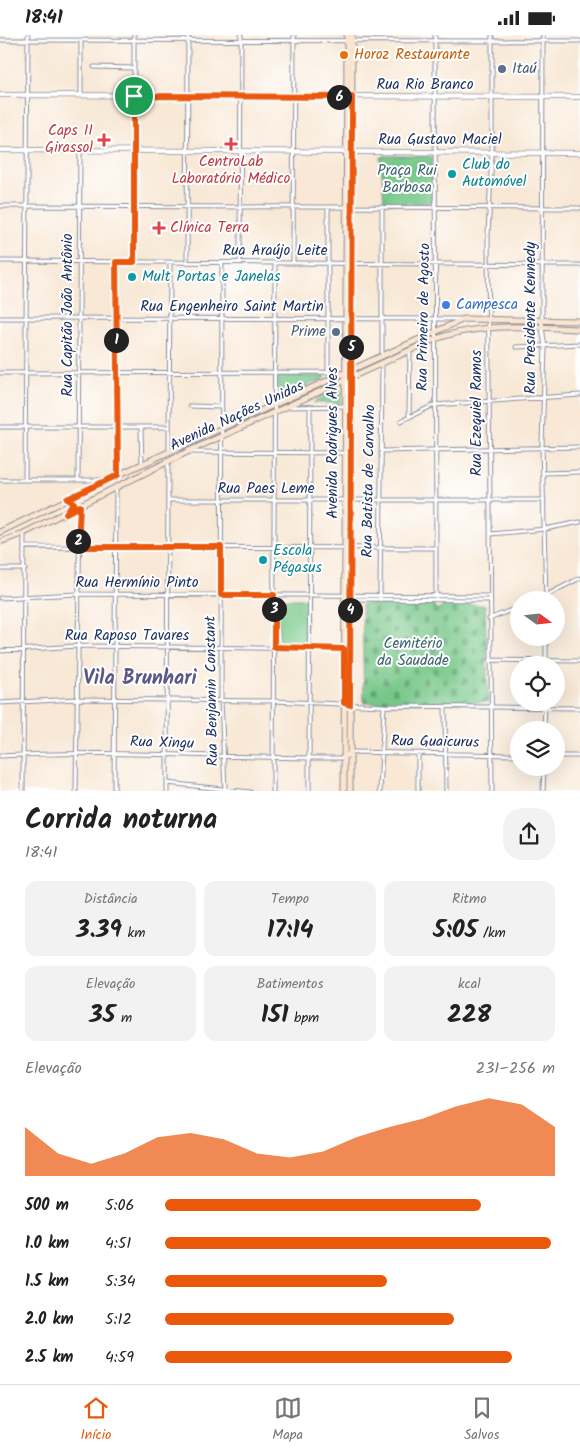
<!DOCTYPE html>
<html lang="pt">
<meta charset="utf-8">
<style>
:root{--surface:#fff;--page:#f2f2f2;--text:#222;--muted:#767676;--line:#e0e0e0;--accent:#ea580c}
body{margin:0;font-family:Kalam,sans-serif;background:var(--page);color:var(--text);height:100vh;display:flex;flex-direction:column;font-size:19px;white-space:nowrap}
*{box-sizing:border-box;margin:0}
p{font-size:16px;color:var(--muted)}
.icon{flex:none;width:28px;height:28px;fill:none;stroke:currentColor;stroke-width:2;stroke-linecap:round;stroke-linejoin:round}
.map{position:relative;height:756px;overflow:hidden}
.sheet{display:flex;flex-direction:column;background:var(--surface);flex:1}
.sheet>*{flex:none}
.needle{width:32px;rotate:105deg}
.buttons{position:absolute;left:510px;top:556px;display:grid;gap:10px}
.buttons a{display:grid;place-items:center;width:55px;height:55px;border-radius:50%;background:var(--surface);box-shadow:0 5px 20px #0002;font-size:25px}
.pin{position:absolute;display:grid;place-items:center;width:42px;height:42px;color:#fff;margin:-21px;border:2px solid #fff;border-radius:50%;box-shadow:0 1px 5px #0007}
.km{position:absolute;width:25px;height:25px;margin:-12px;border-radius:50%;background:#222;color:#fff;font-size:14px;line-height:25px;text-align:center}
.round{display:grid;place-items:center;flex:none;width:52px;height:52px;border-radius:20px;background:var(--page)}
.head{display:flex;align-items:center;justify-content:space-between;height:85px;padding:0 25px}
h1{font-size:28px;font-weight:600;line-height:38px}
.figures{display:grid;grid-template-columns:repeat(3,1fr);gap:8px;height:85px;padding:5px 25px}
.figures div{display:grid;align-content:center;border-radius:12px;background:var(--page);text-align:center}
.figures b{font-size:25px;font-weight:600}
.figures small{font-size:14px;font-weight:400}
.figures p{font-size:14px}
.chart{height:140px;padding:10px 25px}
.chart p{display:flex;justify-content:space-between}
.chart svg{width:100%;height:90px;margin-top:5px;fill:var(--accent);opacity:.7}
ul{padding:0 25px;list-style:none;font-size:16px}
li{display:grid;grid-template-columns:80px 60px 1fr;align-items:center;height:38px}
li i{height:12px;border-radius:6px;background:var(--accent)}
.status{display:flex;justify-content:space-between;align-items:center;height:35px;padding:0 25px;background:var(--surface);direction:ltr}
.status svg{height:14px;fill:currentColor}
.menu{display:flex;justify-content:space-around;align-items:center;height:70px;border-top:1px solid var(--line);background:var(--surface);font-size:14px;color:var(--muted)}
.menu a{display:grid;justify-items:center;gap:2px}
.menu .current{color:var(--accent)}
.map>svg:first-child{display:block}
.green{fill:#76c788;stroke:#487b73}
.cemetery{fill:url(#cemetery-stones);stroke:#487b73}
.lines{fill:none;stroke-linecap:round;stroke-linejoin:round}
.minor-casing{stroke:#8a8c9a;stroke-width:5}
.tertiary-casing{stroke:#8a8c9a;stroke-width:6}
.secondary-casing{stroke:#8a8c9a;stroke-width:7}
.minor{stroke:#fff;stroke-width:3}
.tertiary{stroke:#fff;stroke-width:4.5}
.secondary{stroke:#fce5cf;stroke-width:5}
.route-casing{stroke:#fff;stroke-width:10}
.route{stroke:#ea580c;stroke-width:6}
.food-dot{fill:#e8710a;stroke:#fff;stroke-width:2}
.service-dot{fill:#5c6f8a;stroke:#fff;stroke-width:2}
.health-dot{fill:#e0444e;stroke:#fff;stroke-width:2}
.culture-dot{fill:#0f9aa8;stroke:#fff;stroke-width:2}
.shop-dot{fill:#3f7fe0;stroke:#fff;stroke-width:2}
.labels{text-anchor:middle;dominant-baseline:central;stroke-width:4;stroke-linejoin:round;paint-order:stroke}
.food-label{font-size:15px;fill:#c56008;stroke:#fff;text-anchor:start}
.service-label{font-size:15px;fill:#4e5e75;stroke:#fff;text-anchor:start}
.street-label{font-size:15px;fill:#1b2f5e;stroke:#fff}
.health-label{font-size:15px;fill:#be3a42;stroke:#fff;text-anchor:end}
.culture-label{font-size:15px;fill:#0d838f;stroke:#fff;text-anchor:start}
.park-label{font-size:15px;fill:#3b646d;stroke:#fff}
.shop-label{font-size:15px;fill:#366cbe;stroke:#fff;text-anchor:start}
.district-label{font-size:20px;font-weight:bold;fill:#5c5888;stroke:#fff}
</style>
<div class="status"><b>18:41</b><svg viewBox="0 0 49 12"><path d="M0 12V9h3v3zM5 12V6h3v6zM10 12V3h3v9zM15 12V0h3v12zM26 1h20v11H26zM47 4h2v5h-2z"/></svg></div>
<div class="map">
<svg width="580" height="757" viewBox="0 0 580 757">
<defs>
<pattern id="cemetery-stones" width="16" height="16" patternUnits="userSpaceOnUse" patternTransform="scale(1.25)"><rect width="16" height="16" fill="#76c788"/><path d="M2 7V4a2 2 0 0 1 4 0v3zM10 15v-3a2 2 0 0 1 4 0v3z" fill="#60a272"/></pattern>
</defs>
<rect width="100%" height="100%" fill="#fff"/>
<filter id="ink" filterUnits="userSpaceOnUse"><feTurbulence type="fractalNoise" baseFrequency=".02" numOctaves="2"/><feDisplacementMap in="SourceGraphic" scale="10" xChannelSelector="R" yChannelSelector="G"/><feConvolveMatrix kernelMatrix="1 2 1 2 8 2 1 2 1" color-interpolation-filters="sRGB"/></filter>
<filter id="wash" filterUnits="userSpaceOnUse"><feTurbulence type="fractalNoise" baseFrequency=".0096" numOctaves="4" result="noise"/><feDisplacementMap in="SourceGraphic" scale="20" xChannelSelector="R" yChannelSelector="G"/><feGaussianBlur stdDeviation="1.12" result="paint"/><feColorMatrix in="noise" values="0 0 0 0 0 0 0 0 0 0 0 0 0 0 0 0 0 1.4 0 .05"/><feComposite in="paint" operator="in"/></filter>
<g filter="url(#wash)">
<rect width="100%" height="100%" fill="#f8e8d5"/>
<path class="green" d="M384,121H430L432,123V168H384L381,123Z
M281,341H325L326,343L283,361L278,359V342Z
M337,353L342,356L341,368H313Z
M278,564H303L306,566V606L304,608H279Z"/>
<path class="cemetery" d="M362,569H433L436,574H441L444,569L485,570L488,667L364,668Z"/>
</g>
<g filter="url(#ink)">
<g class="lines">
<g class="minor-casing">
<path id="minor" d="M134,0V227
M435,0L436,565
M543,0L542,292L545,312L542,411L546,565
M0,5L580,6
M81,5V60
M94,32L134,33
M0,171L580,173
M382,172V321
M0,226L580,230
M116,227L117,440
M187,227L188,0
M240,227L241,0
M293,227L294,0
M222,228L221,666L225,754
M0,283L461,284
M516,312L580,309
M328,337V172
M0,338L328,337L334,342
M190,371L221,372
M290,372L346,371
M409,382L410,315
M401,386L434,370L580,360
M0,392H168
M141,393L142,430
M169,416L170,227
M381,416L580,412
M190,417L345,418
M544,438L580,437
M78,444L80,116
M0,445H105
M25,445L28,0
M168,465H544
M490,499L545,494L580,487
M26,512L434,513
M0,534H25
M0,563L77,559L489,561
M350,564L489,565
M380,565L382,328
M537,565L580,543
M489,584L519,572
M0,616L77,611L344,614
M490,625L580,626
M546,630V602
M0,668L77,664L274,666L384,671L580,673
M445,671L446,757
M544,695L545,668
M0,721C115,714 229,724 344,723L350,717L519,720
M556,721H580
M167,748L250,757
M23,757L24,498
M76,757L80,471
M114,757L116,454
M167,757L168,426
M273,757L275,228
M309,757L310,371
M380,757L384,671
M418,757V718
M492,757L488,200L492,118V0
M543,757L544,732"/>
</g>
<g class="tertiary-casing">
<path id="tertiary" d="M0,60L580,62
M0,115L580,118"/>
</g>
<g class="secondary-casing">
<path id="secondary" d="M0,497L118,440L464,284L580,286
M0,507L24,498L187,417L435,304C484,287 529,292 580,294
M344,757L347,0
M350,757L352,0"/>
</g>
<use href="#minor" class="minor"/>
<use href="#tertiary" class="tertiary"/>
<use href="#secondary" class="secondary"/>
</g>
</g>
<g class="lines" filter="url(#ink)">
<g class="route-casing">
<path id="route" d="M134,61L352,62L350,670L344,668V614L274,612V560H221V512H78L80,471L66,478L74,468L67,464L118,440L116,227H134Z"/>
</g>
<use href="#route" class="route"/>
</g>
<circle class="food-dot" cx="344" cy="20" r="5"/>
<g class="service-dot">
<circle cx="502" cy="34" r="5"/>
<circle cx="336" cy="297" r="5"/>
</g>
<g class="health-dot">
<path d="M101.5 97.5h5v5h5v5h-5v5h-5v-5h-5v-5h5z"/>
<path d="M228.5 101.5h5v5h5v5h-5v5h-5v-5h-5v-5h5z"/>
<path d="M156.5 185.5h5v5h5v5h-5v5h-5v-5h-5v-5h5z"/>
</g>
<g class="culture-dot">
<circle cx="452" cy="139" r="5"/>
<circle cx="132" cy="242" r="5"/>
<circle cx="263" cy="525" r="5"/>
</g>
<circle class="shop-dot" cx="446" cy="270" r="5"/>
<g class="labels">
<g class="food-label">
<text x="354" y="20">Horoz Restaurante</text>
</g>
<g class="service-label">
<text x="512" y="34">Itaú</text>
<text x="326" y="297" text-anchor="end">Prime</text>
</g>
<g class="street-label">
<text x="425" y="50">Rua Rio Branco</text>
<text x="440" y="105">Rua Gustavo Maciel</text>
<text x="275" y="216">Rua Araújo Leite</text>
<text x="232" y="272">Rua Engenheiro Saint Martin</text>
<text transform="translate(68 280) rotate(-90)">Rua Capitão João Antônio</text>
<text transform="translate(424 282) rotate(-89)">Rua Primeiro de Agosto</text>
<text transform="translate(531 283) rotate(-90)">Rua Presidente Kennedy</text>
<text transform="translate(477 378) rotate(-90)">Rua Ezequiel Ramos</text>
<text transform="translate(237 381) rotate(-25)">Avenida Nações Unidas</text>
<text transform="translate(333 408) rotate(-90)">Avenida Rodrigues Alves</text>
<text transform="translate(369 446) rotate(-89)">Rua Batista de Carvalho</text>
<text x="266" y="454">Rua Paes Leme</text>
<text x="137" y="548">Rua Hermínio Pinto</text>
<text x="127" y="601">Rua Raposo Tavares</text>
<text transform="translate(212 656) rotate(-91)">Rua Benjamin Constant</text>
<text transform="translate(435 707) rotate(1)">Rua Guaicurus</text>
<text transform="translate(162 708) rotate(2)">Rua Xingu</text>
</g>
<g class="health-label">
<text x="93" y="96">Caps II<tspan x="93" dy="17">Girassol</tspan></text>
<text x="231" y="127" text-anchor="middle">CentroLab<tspan x="231" dy="17">Laboratório Médico</tspan></text>
<text x="170" y="193" text-anchor="start">Clínica Terra</text>
</g>
<g class="culture-label">
<text x="462" y="130">Club do<tspan x="462" dy="17">Automóvel</tspan></text>
<text x="142" y="242">Mult Portas e Janelas</text>
<text x="273" y="516">Escola<tspan x="273" dy="17">Pégasus</tspan></text>
</g>
<g class="park-label">
<text x="407" y="136">Praça Rui<tspan x="407" dy="17">Barbosa</tspan></text>
<text x="413" y="609">Cemitério<tspan x="413" dy="17">da Saudade</tspan></text>
</g>
<g class="shop-label">
<text x="456" y="270">Campesca</text>
</g>
<g class="district-label">
<text x="140" y="644">Vila Brunhari</text>
</g>
</g>
</svg>
<div class="buttons">
<a><svg class="needle" viewBox="-14 -14 28 28"><path d="M0-13l5 13h-10z" fill="#e53935"/><path d="M0 13l5-13h-10z" fill="#767676"/></svg></a>
<a><svg class="icon" aria-label="locate" viewBox="0 0 24 24"><circle cx="12" cy="12" r="6"/><path d="M12 2v4M12 18v4M2 12h4M18 12h4"/></svg></a>
<a><svg class="icon" aria-label="layers" viewBox="0 0 24 24"><path d="M12 4l9 5-9 5-9-5zM3 14l9 5 9-5"/></svg></a>
</div>
<div class="pin" style="left:134px;top:61px;background:#1e9e55"><svg class="icon" aria-label="arrive" viewBox="0 0 24 24"><path d="M6 21V4h12l-3 4 3 4H6"/></svg></div>
<b class="km" style="left:116px;top:305px">1</b>
<b class="km" style="left:78px;top:506px">2</b>
<b class="km" style="left:274px;top:574px">3</b>
<b class="km" style="left:350px;top:575px">4</b>
<b class="km" style="left:351px;top:312px">5</b>
<b class="km" style="left:339px;top:62px">6</b>
</div>
<section class="sheet">
<div class="head"><div><h1>Corrida noturna</h1><p>18:41</p></div><a class="round"><svg class="icon" aria-label="share" viewBox="0 0 24 24"><path d="M12 15V3M7 8l5-5 5 5M5 13v7h14v-7"/></svg></a></div>
<div class="figures">
<div><p>Distância</p><b>3.39<small> km</small></b></div>
<div><p>Tempo</p><b>17:14</b></div>
<div><p>Ritmo</p><b>5:05<small> /km</small></b></div>
</div>
<div class="figures">
<div><p>Elevação</p><b>35<small> m</small></b></div>
<div><p>Batimentos</p><b>151<small> bpm</small></b></div>
<div><p>kcal</p><b>228</b></div>
</div>
<div class="chart"><p><span>Elevação</span>231–256 m</p>
<svg viewBox="0 0 160 44" preserveAspectRatio="none"><path d="M0 44V20L10 33L20 38L30 33L40 25L50 23L60 26L70 33L80 35L90 32L100 25L110 20L120 16L130 10L140 6L150 9L160 20V44z"/></svg>
</div>
<ul>
<li><b>500 m</b>5:06<i style="width:81%"></i></li>
<li><b>1.0 km</b>4:51<i style="width:99%"></i></li>
<li><b>1.5 km</b>5:34<i style="width:57%"></i></li>
<li><b>2.0 km</b>5:12<i style="width:74%"></i></li>
<li><b>2.5 km</b>4:59<i style="width:89%"></i></li>
</ul>
</section>
<nav class="menu">
<a class="current"><svg class="icon" aria-label="home" viewBox="0 0 24 24"><path d="M3 11l9-7 9 7M6 9v11h12V9"/></svg>Início</a>
<a><svg class="icon" aria-label="map" viewBox="0 0 24 24"><path d="M3 6l6-2 6 2 6-2v14l-6 2-6-2-6 2zM9 4v14M15 6v14"/></svg>Mapa</a>
<a><svg class="icon" aria-label="saved" viewBox="0 0 24 24"><path d="M7 4h10v16l-5-4-5 4z"/></svg>Salvos</a>
</nav>
